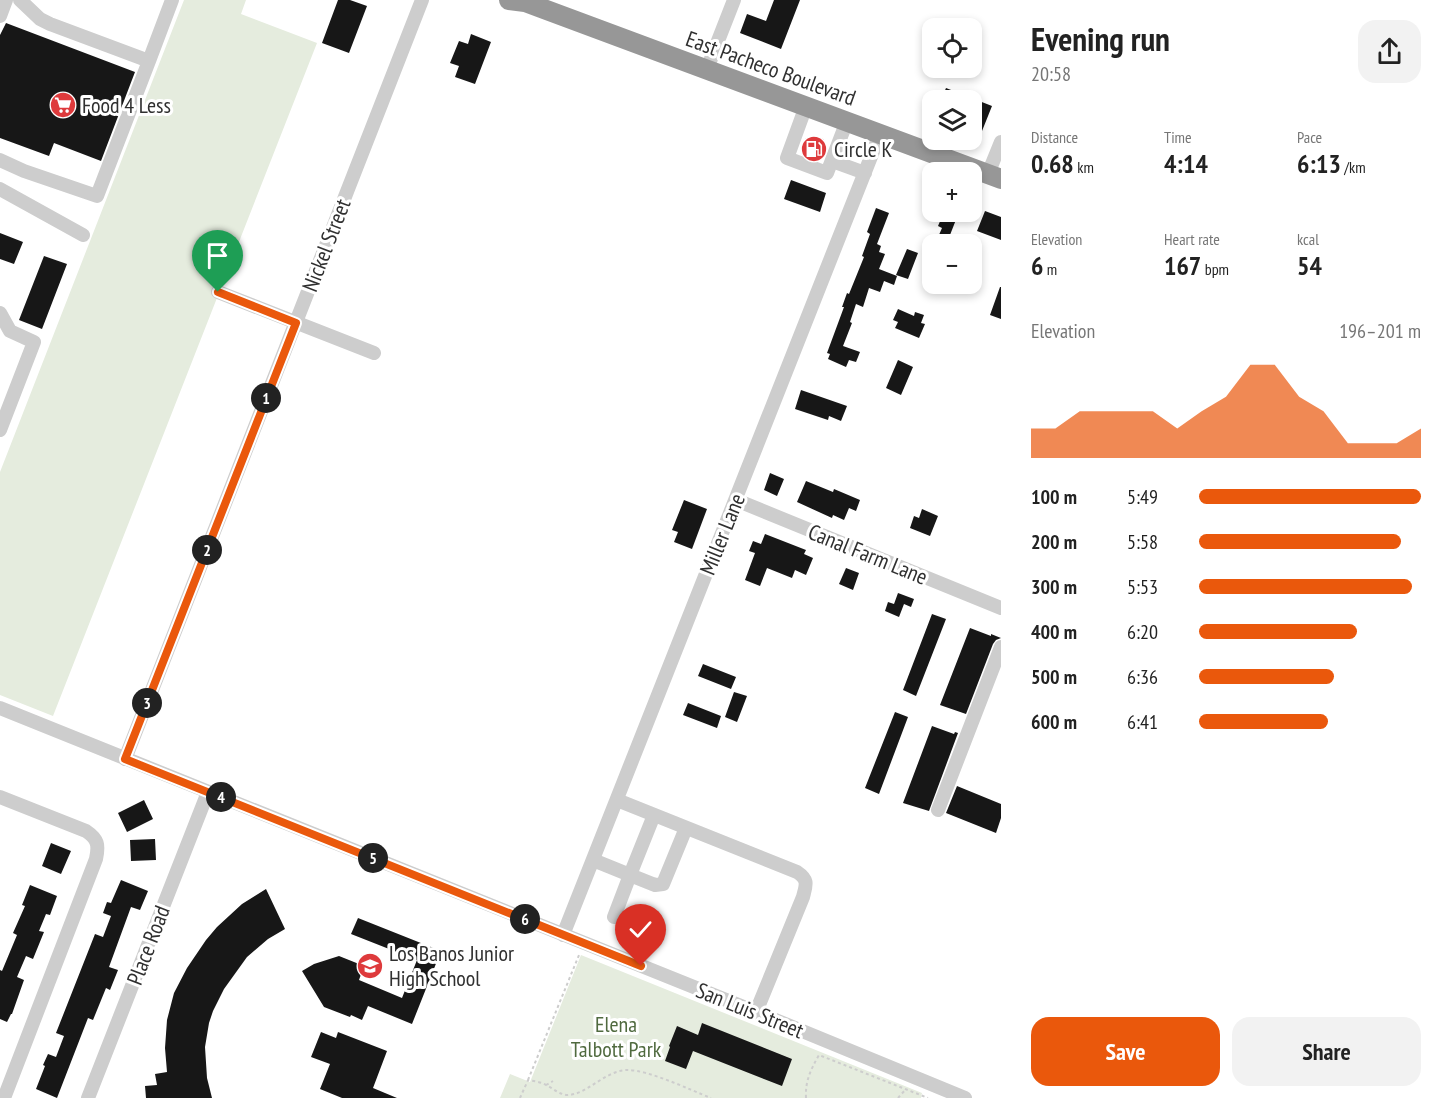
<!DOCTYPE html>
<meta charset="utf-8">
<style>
:root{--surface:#fff;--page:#f2f2f2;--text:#222;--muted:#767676;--accent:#ea580c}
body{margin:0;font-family:"PT Sans Narrow",sans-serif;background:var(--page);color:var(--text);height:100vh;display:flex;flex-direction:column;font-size:22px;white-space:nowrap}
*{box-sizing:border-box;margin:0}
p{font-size:20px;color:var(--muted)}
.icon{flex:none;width:33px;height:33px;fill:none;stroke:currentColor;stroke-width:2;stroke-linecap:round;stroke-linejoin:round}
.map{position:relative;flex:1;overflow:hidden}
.details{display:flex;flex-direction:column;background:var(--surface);width:450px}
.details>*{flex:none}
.tools{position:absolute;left:922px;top:18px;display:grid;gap:12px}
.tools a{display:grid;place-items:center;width:60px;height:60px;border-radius:12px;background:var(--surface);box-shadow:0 3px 9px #0003;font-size:30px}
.pin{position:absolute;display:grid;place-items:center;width:51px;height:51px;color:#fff;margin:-62px -26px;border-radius:50% 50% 50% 0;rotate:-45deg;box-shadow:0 0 6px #0007}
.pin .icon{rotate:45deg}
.km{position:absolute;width:30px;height:30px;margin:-15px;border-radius:50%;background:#222;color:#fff;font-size:16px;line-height:30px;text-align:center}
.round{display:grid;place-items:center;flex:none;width:63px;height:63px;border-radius:18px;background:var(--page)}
.head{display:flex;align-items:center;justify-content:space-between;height:102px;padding:0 30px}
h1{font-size:33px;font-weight:700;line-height:45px}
.figures{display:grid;grid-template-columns:repeat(3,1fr);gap:9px;height:102px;padding:6px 30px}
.figures div{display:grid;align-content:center}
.figures b{font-size:26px;font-weight:700}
.figures small{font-size:16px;font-weight:400}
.figures p{font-size:16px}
.chart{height:168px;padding:12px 30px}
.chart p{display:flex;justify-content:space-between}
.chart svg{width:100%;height:108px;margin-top:6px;fill:var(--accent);opacity:.7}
.cta{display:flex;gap:12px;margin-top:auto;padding:12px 30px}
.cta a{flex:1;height:69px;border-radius:18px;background:var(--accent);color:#fff;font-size:24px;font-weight:700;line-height:69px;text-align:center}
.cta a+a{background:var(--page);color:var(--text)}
ul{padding:0 30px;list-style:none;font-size:20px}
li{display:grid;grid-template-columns:96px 72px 1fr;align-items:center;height:45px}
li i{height:15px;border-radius:8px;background:var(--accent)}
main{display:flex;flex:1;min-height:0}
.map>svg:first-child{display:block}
.green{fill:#e5ecde}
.building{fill:#171717}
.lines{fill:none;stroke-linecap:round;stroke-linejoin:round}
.path{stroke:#cdcdcd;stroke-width:2;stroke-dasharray:3 3;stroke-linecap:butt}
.minor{stroke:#cdcdcd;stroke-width:14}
.highway{stroke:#979797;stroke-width:20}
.route-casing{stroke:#fff;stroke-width:12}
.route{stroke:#ea580c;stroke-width:8}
.labels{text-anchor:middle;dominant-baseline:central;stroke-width:6;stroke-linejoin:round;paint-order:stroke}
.street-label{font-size:22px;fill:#303030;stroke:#fff}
.poi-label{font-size:22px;fill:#303030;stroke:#fff;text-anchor:start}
.park-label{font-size:22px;fill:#506a3f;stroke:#fff}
</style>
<main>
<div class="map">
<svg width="1001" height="1098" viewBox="0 0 1001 1098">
<rect width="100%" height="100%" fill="#fff"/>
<path class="green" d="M184,0H246L241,14L317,43L53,716L0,695V472Z
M581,955L922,1093L921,1098H500L510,1074L530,1082Z"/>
<path class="building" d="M338,0H350L367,6L349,53L322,43Z
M774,0H800L781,49L740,33L747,14L766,21Z
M6,23L135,72L101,161L54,143L49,156L0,138V35Z
M471,34L491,42L475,84L455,77L459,66L450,63L459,41L468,44Z
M946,88L992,106L980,136L972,133V100H941Z
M812,136L824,140L817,160L804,155Z
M791,180L826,193L820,212L784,199Z
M876,208L889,213L877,244L881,246L879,252L885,254L879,269L897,276L894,285L884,281L880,292L869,288L863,307L856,304L850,322L852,323L843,346L860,352L856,362L849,360L846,367L828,359L830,354L827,353L844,307H842L847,293L849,294L864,257L862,256L870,234L867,232Z
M985,211L1001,217V240L977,231Z
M944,212H959L950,235L955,237L952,244H935L942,228L938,226Z
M0,233L23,242L14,264L0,259Z
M907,249L918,253L908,279L896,275Z
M44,256L67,264L42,329L19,320Z
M1000,287H1001V319L990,315Z
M898,309L914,316L915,312L924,315L921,323L925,324L919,338L895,328L898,322L893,320Z
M898,360L913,367L901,395L886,388Z
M801,390L847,406L841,421L829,416L828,420L795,409Z
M770,473L784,479L777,496L764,490Z
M806,481L833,492L834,489L860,500L856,511L849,508L844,520L833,515L832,518L797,502Z
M684,500L707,509L692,549L674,542L678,532L672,530Z
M922,509L938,516L930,536L910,528L914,516L919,518Z
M765,534L806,550L804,554L813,558L806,575L795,570L792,578L767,568L760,586L745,580L755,553L749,551L753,541L761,544Z
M846,568L859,573L853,590L839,584Z
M898,593L914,599L911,607L904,604L899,617L885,611L888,602L894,604Z
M932,614L946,619L916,696L903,690Z
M970,628L991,636V634L1001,638L996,640L993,644L966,714L940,705Z
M703,664L736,677L731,689L698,676Z
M734,692L747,696L737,722L725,717Z
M688,703L721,716L717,728L683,715Z
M895,712L908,717L879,794L865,788Z
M932,726L954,734L955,732L958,733L929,811L903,803Z
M957,786L1001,804V818L996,833L946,813Z
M144,800L153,819L127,832L118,813Z
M155,839L156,860L131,861L130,840Z
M51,843L71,851L61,874L42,866Z
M121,880L148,891L140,910L131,907L109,967L118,970L110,990L106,988L93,1020L88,1018L57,1098L36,1089L45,1066L43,1065L48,1054L56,1057L64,1036L56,1033L95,934L103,937L111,916L103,913L107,902L111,903Z
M30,885L57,896L50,915L46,914L39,931L44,932L33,959L26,956L17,977L24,980L12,1014H11L7,1022L0,1019V970L2,971L17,935L13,933L25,906L22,905Z
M266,889L285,929L268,939L247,957L224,989L213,1011L209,1023L205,1047L207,1078L212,1098H146L145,1086L157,1085L155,1074L167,1072L165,1048L167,1020L174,993L187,968L206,940L217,927L242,904Z
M358,918L441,951L412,1024L368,1006L362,1020L351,1015L350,1017L324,1007L302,971L314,964L339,956L364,966L359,980L402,998L417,960L351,934Z
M702,1023L792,1059L782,1086L693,1051L686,1069L665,1061L670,1047L669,1046L677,1026L698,1035Z
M321,1032L336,1038L338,1032L387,1051L373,1088L397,1098H342L320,1089L330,1064L311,1057Z"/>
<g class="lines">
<path class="path" d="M528,1080L579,955
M546,1085L553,1081
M520,1098L528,1080C534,1081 541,1082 546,1085C553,1088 558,1094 567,1095C587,1095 604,1071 627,1070C649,1070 688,1089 711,1098
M806,1098C805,1081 811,1069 819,1055L928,1098
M898,1098L906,1089"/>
<path class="minor" d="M20,0L40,19L50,24L149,61L172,0
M0,16L6,0
M707,69L734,0
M806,106L787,158L827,173L847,121
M0,160L24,171L97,196L149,61
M832,161L865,173
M988,174L1001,142
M0,189L83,235
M218,292L374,353
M0,313L10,331L34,342L0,430
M736,500L1001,608
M0,708L756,1012L965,1098
M125,759L422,0
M0,797L86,831C98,839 99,845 96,859L4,1098
M617,800L797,872C809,880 806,885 803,897L756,1012
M938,810L1001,647
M654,815L630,875L655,885L663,884L686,828
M593,860L630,875L614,917
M563,935L880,134
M88,1098L208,792"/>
<path class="highway" d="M509,0L525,2L541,8L1001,179"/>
</g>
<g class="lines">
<g class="route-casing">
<path id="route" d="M218,292L296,323L125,759L641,966"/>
</g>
<use href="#route" class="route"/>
</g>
<defs>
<g id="supermarket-disc" transform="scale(1.35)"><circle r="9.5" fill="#de3a3c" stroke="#fff"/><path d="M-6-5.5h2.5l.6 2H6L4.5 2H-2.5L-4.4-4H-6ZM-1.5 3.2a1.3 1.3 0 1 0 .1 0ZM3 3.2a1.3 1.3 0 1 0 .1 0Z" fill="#fff"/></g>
<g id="fuel-disc" transform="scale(1.35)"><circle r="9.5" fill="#de3a3c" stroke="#fff"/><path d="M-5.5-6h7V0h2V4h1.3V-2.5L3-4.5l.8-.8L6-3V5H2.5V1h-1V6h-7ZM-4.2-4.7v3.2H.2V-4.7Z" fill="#fff"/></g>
<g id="school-disc" transform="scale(1.35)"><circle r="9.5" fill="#de3a3c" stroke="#fff"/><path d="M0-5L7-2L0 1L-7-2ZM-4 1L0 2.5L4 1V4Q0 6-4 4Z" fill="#fff"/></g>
</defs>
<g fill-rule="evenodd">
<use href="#supermarket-disc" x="63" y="105"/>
<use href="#fuel-disc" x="814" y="149"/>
<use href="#school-disc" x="370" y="966"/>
</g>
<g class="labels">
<g class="street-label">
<text transform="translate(771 68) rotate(20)">East Pacheco Boulevard</text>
<text transform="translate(326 245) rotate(-69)">Nickel Street</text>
<text transform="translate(722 534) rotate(-68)">Miller Lane</text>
<text transform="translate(868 554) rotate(22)">Canal Farm Lane</text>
<text transform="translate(148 945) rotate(-69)">Place Road</text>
<text transform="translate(750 1010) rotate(22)">San Luis Street</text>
</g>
<g class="poi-label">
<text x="82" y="105">Food 4 Less</text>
<text x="834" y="149">Circle K</text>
<text x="389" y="953">Los Banos Junior<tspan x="389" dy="25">High School</tspan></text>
</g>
<g class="park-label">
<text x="616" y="1024">Elena<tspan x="616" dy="25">Talbott Park</tspan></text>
</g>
</g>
</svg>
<div class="tools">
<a><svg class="icon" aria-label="locate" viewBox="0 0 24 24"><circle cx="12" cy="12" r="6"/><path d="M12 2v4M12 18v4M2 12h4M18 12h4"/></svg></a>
<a><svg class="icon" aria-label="layers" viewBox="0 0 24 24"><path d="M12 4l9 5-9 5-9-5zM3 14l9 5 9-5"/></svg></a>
<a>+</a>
<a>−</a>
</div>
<div class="pin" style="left:218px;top:292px;background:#1e9e55"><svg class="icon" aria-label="arrive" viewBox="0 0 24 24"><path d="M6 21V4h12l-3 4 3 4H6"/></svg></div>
<div class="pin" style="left:641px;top:966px;background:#d93025"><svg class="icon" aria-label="check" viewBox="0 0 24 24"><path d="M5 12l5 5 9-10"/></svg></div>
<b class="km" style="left:266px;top:398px">1</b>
<b class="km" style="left:207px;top:550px">2</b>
<b class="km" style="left:147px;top:703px">3</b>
<b class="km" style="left:221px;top:797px">4</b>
<b class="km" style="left:373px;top:858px">5</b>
<b class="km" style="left:525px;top:919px">6</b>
</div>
<section class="details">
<div class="head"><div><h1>Evening run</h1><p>20:58</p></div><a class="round"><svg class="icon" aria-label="share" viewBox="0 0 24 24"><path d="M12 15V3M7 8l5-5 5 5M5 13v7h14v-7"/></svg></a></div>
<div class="figures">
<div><p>Distance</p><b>0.68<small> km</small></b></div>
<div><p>Time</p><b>4:14</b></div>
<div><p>Pace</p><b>6:13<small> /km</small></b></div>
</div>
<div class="figures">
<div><p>Elevation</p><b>6<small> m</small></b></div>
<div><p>Heart rate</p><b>167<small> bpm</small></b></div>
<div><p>kcal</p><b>54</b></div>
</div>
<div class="chart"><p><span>Elevation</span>196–201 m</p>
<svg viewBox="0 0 160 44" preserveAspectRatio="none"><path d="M0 44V32L10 32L20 25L30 25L40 25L50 25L60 32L70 25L80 19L90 6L100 6L110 19L120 25L130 38L140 38L150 38L160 32V44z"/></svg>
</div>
<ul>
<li><b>100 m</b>5:49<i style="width:100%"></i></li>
<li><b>200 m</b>5:58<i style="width:91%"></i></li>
<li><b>300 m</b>5:53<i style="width:96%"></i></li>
<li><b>400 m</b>6:20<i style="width:71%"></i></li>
<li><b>500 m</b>6:36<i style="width:61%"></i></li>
<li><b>600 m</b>6:41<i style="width:58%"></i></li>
</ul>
<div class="cta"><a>Save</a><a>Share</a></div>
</section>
</main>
